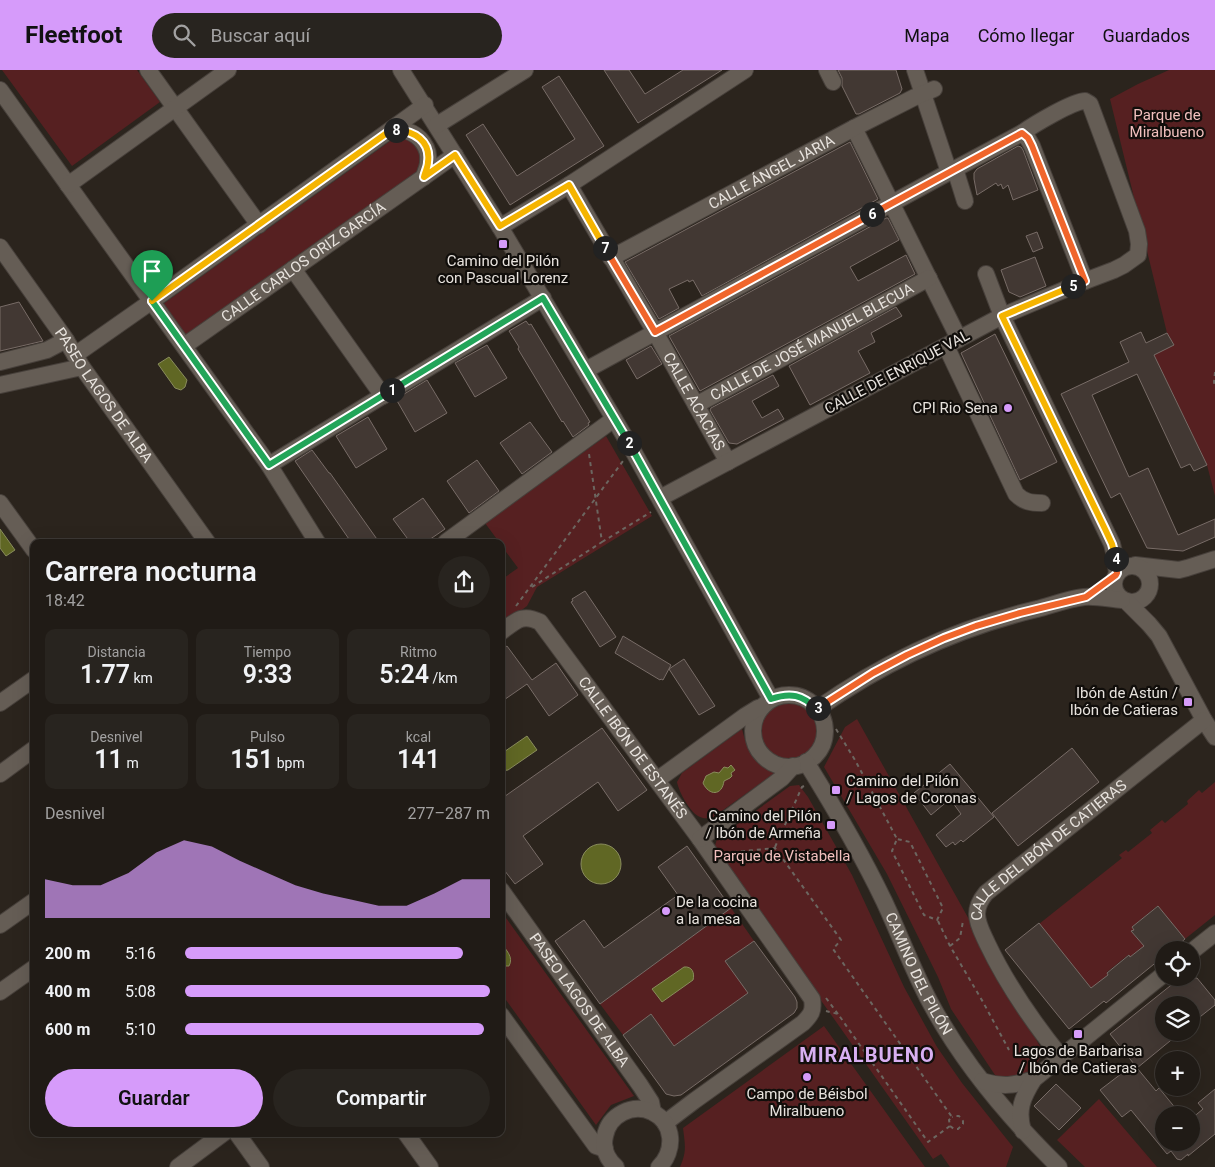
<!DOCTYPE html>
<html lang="es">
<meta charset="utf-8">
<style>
:root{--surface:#201b16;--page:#28241f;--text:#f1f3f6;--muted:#a2a1a1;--line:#3d3935;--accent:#d69bfa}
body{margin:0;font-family:Roboto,sans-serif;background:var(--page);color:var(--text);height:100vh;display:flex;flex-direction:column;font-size:19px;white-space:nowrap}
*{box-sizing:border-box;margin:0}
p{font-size:16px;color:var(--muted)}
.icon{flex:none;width:28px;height:28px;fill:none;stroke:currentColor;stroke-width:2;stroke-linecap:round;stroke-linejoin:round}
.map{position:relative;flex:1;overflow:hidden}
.drawer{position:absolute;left:30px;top:469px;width:475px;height:598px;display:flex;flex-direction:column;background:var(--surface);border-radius:10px;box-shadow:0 5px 20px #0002,0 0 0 1px var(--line)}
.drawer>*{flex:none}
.fabs{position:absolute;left:1155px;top:871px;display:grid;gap:10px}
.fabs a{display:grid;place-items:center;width:45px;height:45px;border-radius:50%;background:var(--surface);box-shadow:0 5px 20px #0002,0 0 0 1px var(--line);font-size:25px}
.pin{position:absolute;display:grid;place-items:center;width:42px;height:42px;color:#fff;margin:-51px -21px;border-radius:50% 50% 50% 0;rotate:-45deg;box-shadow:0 0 5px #0007}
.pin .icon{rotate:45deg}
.km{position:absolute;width:25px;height:25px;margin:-12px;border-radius:50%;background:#222;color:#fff;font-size:14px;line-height:25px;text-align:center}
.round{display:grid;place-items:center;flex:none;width:52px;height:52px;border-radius:26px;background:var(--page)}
.summary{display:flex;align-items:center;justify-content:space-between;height:85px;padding:0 15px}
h1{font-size:28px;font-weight:600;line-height:38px}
.stats{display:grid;grid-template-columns:repeat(3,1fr);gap:8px;height:85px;padding:5px 15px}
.stats div{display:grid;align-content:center;border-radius:10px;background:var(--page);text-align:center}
.stats b{font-size:25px;font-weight:600}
.stats small{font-size:14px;font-weight:400}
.stats p{font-size:14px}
.chart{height:140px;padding:10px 15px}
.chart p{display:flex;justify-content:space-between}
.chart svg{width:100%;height:90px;margin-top:5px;fill:var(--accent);opacity:.7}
.cta{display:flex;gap:10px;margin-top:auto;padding:10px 15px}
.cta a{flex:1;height:58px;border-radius:30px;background:var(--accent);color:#111;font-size:20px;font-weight:600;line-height:58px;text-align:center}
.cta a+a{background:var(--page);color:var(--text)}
ul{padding:0 15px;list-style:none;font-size:16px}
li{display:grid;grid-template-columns:80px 60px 1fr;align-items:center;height:38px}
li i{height:12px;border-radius:6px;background:var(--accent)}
header{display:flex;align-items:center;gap:30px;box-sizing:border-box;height:70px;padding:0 25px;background:var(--accent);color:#111}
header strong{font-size:24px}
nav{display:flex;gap:28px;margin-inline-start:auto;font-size:18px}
.search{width:350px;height:45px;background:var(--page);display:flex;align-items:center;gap:12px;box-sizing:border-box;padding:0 18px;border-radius:28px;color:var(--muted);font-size:19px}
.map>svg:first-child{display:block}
.green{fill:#562021}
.water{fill:#606724;stroke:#898c5c}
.building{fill:#423833;stroke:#786c67}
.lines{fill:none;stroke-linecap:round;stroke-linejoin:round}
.minor-casing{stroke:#47403b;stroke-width:18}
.path{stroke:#6c6660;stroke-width:2;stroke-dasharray:4 4;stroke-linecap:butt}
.minor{stroke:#655d55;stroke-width:16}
.split-1-casing{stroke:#fff;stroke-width:10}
.split-2-casing{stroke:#fff;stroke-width:10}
.split-3-casing{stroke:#fff;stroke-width:10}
.split-4-casing{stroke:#fff;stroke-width:10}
.split-5-casing{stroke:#fff;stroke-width:10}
.split-6-casing{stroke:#fff;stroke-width:10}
.split-7-casing{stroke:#fff;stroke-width:10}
.split-8-casing{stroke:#fff;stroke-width:10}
.split-9-casing{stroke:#fff;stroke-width:10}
.split-1{stroke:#22a559;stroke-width:6}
.split-2{stroke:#22a559;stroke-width:6}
.split-3{stroke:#22a559;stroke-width:6}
.split-4{stroke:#f0652b;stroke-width:6}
.split-5{stroke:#f5b400;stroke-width:6}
.split-6{stroke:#f0652b;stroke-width:6}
.split-7{stroke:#f0652b;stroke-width:6}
.split-8{stroke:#f5b400;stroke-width:6}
.split-9{stroke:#f5b400;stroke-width:6}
.poi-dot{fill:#d69bfa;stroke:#110e0b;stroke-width:2}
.labels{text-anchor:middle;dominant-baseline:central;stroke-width:4.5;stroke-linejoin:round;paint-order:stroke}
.park-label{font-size:15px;fill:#f2c0be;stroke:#110e0b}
.street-label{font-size:15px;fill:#e8e3de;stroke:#110e0b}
.poi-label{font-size:15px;fill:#e8e3de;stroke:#110e0b}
.district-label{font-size:20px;font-weight:bold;letter-spacing:1px;fill:#d8b0f2;stroke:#110e0b}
</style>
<header>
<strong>Fleetfoot</strong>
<div class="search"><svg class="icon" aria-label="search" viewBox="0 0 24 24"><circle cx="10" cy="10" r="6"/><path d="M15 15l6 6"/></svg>Buscar aquí</div>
<nav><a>Mapa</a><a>Cómo llegar</a><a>Guardados</a></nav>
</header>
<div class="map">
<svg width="1215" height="1097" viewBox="0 0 1215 1097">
<rect width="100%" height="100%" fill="#2b241d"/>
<path class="green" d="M2,0H137L160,32L72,96Z
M1169,0H1215V426L1207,395L1154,285L1173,275L1167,263L1110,29L1138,14Z
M393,69H409L418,75L423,89L420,104L186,267L163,234Z
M606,366L652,446L537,517L527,536L501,555V510L518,498L501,475V472H499L485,453Z
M760 660a29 29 0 1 1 58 0a29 29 0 1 1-58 0Z
M857,649L1042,980C1036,1007 1020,1006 997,1008L951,939L938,907L887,804L824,697L845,657Z
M742,659C747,680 755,694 775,703L712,748C708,748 704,749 700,747C690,743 679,722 677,712L682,703Z
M1215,712V845L1185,869L1157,836L1132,857L1134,859L1132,862L1137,868L1154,872L1141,878L1130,887L1128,885L1107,902L1108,905L1098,913L1093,920L1039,854L1122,788L1119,785L1126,780L1128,782L1152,763L1150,760L1162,750L1165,753L1188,734L1187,731L1199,720L1202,723Z
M799,715L808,727L852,805L904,917L937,977L962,1013L1013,1077L1006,1097H950L941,1084L933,1089L714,779L717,769L790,716Z
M731,838L754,871L726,891L748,923L674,976L651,944L623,965L600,934Z
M501,841L634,1026L611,1035L596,1055L501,923Z
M824,956L925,1097H680C687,1081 685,1075 683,1058Z
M1099,1029L1157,1097H1085L1057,1070Z"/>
<path class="water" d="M169,287L187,310L185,317L181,320L175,318L158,294Z
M0,459L15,480L6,486L0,478Z
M527,666L537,680L508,700L501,701V684Z
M731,695L735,700L731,703L732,706L730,708L724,711C722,726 709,726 703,713L706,706L714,702L719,703L724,697L728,698Z
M581 794a20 20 0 1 1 40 0a20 20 0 1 1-40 0Z
M501,873C506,880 514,887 509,896H501Z
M684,897C692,896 695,903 693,910L662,932L652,919Z"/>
<path class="building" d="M604,0H629L645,24L683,0H722L638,53Z
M838,0H896L902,19L900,23L859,44H856L842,16V8Z
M559,6L604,76L510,135L466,65L483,54L517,106L575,69L542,17Z
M850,72L878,129L702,226L693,210L689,212L688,210L669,219L679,238L659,249L625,192Z
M1018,76L1021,77L1023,80L1038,120L1013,130L1008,115L1003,119L1001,114L998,116L996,113L977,125L974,109V103L977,99Z
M886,148H888L899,170L850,197L858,211L906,185L915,204L700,321L669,266Z
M1037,162L1043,178L1033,182L1026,166Z
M1035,187L1046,216L1020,227L1009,222L1001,200Z
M19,232L43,271L0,281V237Z
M896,237L902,246L871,263L875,272L858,281L870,303L810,335L789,296Z
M526,251L529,255L531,254L590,352L588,353L589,355L573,367L563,351L562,352L518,279L519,277L509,261Z
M1141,262L1146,273L1167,263L1174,275L1154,285L1207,395L1194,401L1190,394L1181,398L1137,304L1092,325L1129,407L1148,398L1178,465L1215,449V467L1183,481L1147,478L1120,423L1111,428L1061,324L1129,292L1120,272Z
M995,264L1057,392L1020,410L961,283Z
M487,275L507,308L475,327L455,293Z
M651,276L662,294L637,309L626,290Z
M773,305L779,316L752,331L762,348L778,339L784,349L737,374L729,373L710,340L711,338Z
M427,310L447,343L415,362L396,329Z
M368,347L387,379L356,398L336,366Z
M530,352L552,382L522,404L500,373Z
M312,380L329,403H330L379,472H351L295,391Z
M477,390L499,421L469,443L447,411Z
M423,428L445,459L426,472H410L393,449Z
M585,521L616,567L600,577L571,532L573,531L572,529Z
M623,566L671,595L663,610L661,609L660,610L615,583Z
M507,576L532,610L556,593L578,625L549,646L527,614L501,632V580Z
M684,589L715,636L699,645L669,599Z
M602,658L647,720L618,741L598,712L523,766L543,794L515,814L501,796V729Z
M1072,678L1099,712L1018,776L992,743Z
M950,694L994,747L963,772L961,770L955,775L953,772L946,777L936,765L961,744L950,729L931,745L914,723Z
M687,776L731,838L600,934L555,871L584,850L604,878L678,825L658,797Z
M1158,836L1185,869L1172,880H1164V886L1106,933L1104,931L1069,959L1005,880L1039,853L1091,918L1108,905L1107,903L1129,885L1130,887L1144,876L1131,861L1134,860L1132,857Z
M754,871L795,927L797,932V938L794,943L681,1025L674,1026L666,1024L623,965L651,944L674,976L748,923L725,891Z
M1180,908H1197L1215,930V935L1191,954V935H1164V962H1181L1137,998L1156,1021L1159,1018L1181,1045H1164V1072H1191V1049L1203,1039L1198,1033L1215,1019V1064L1188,1086V1084L1181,1090L1177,1089L1171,1081L1167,1084L1131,1040L1122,1047L1100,1020L1134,994L1110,964Z
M1056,1014L1081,1038L1059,1060L1034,1036Z"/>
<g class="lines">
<g class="minor-casing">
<g id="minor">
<path d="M148,0L259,155"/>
<path d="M401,0L500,157L632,379L771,629"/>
<path d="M827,0L833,12"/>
<path d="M915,0L949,102"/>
<path d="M0,20L269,395L317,472"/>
<path d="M437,55L525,0"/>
<path d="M854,58L959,269"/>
<path d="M391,60C396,60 402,60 407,61C420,65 430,78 428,92C428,97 425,102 424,107"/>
<path d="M1022,63L1028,69L1032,76L1085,211"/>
<path d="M955,99L965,131"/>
<path d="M68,115L228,0"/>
<path id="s1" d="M569,115L655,262L728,392"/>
<path d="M500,157L569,115L745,0"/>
<path id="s2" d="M0,177L66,270L82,297L207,472"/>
<path id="s3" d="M611,188L854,58L915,27L934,19"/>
<path d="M293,199L383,326"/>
<path d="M986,204L1002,246L1112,474L1115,486L1117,503"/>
<path id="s4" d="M184,276L455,85"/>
<path d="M946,276L1016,424C1024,432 1031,433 1042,433"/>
<path d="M75,285L152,231L425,35"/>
<path d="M0,292L47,280L66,270"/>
<path d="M586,300L940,107L1022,63C1033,55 1073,31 1085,31L1090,34L1137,161L1139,174L1138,185L1124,195L1114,200L1085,211L1002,246L660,428"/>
<path d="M0,315L82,297"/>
<path id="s5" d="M696,335L929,208"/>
<path d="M269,395L543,228"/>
<path d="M0,433L34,480"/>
<path d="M446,472L614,349"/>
<path d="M1135,495L1179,500L1187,498L1215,489"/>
<circle cx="1132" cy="514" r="18"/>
<path d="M1126,531L1149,554L1159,566L1204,650L1215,667"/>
<path id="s6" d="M501,562C516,551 522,543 540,552L700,769L812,929C814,941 811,945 803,953L694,1031L665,1053"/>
<circle cx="789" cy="661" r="36"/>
<path d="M0,633L34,609"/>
<path d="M817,639C884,592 957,558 1037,539C1052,535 1068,529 1084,527C1096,526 1110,529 1122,530"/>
<path id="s7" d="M806,692C834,737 861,783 884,831C900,865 913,901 931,934C964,995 1010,1049 1059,1097"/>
<path d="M0,704L34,679"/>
<path d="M657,710L745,646L758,638L762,637"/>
<path d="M700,769L782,708L793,696"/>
<path id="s8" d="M501,820L640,1015L651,1032L653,1042"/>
<path d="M0,855L34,831"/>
<path d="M1191,882L1215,863"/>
<path d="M0,922L34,898"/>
<path d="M501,945L596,1076L605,1079"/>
<path id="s9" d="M1061,987C1032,951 1007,915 987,873C983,864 977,854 977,844C977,836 981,829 986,823L1204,650"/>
<path d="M982,1011C1002,1017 1014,1016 1034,1009"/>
<path d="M1023,1061C1017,1040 1022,1028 1034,1009L1164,904"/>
<path d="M236,1062L261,1097"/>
<path d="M405,1062L430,1097"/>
<path d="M178,1097L225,1062"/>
<path d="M616,1097C607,1089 602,1078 605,1066C609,1045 632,1033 652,1042C675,1053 675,1081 659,1097"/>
</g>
</g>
<path class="path" d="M1215,302L1214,312L1215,317
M602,472L651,442
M532,517L602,472L589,384
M516,536L623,391
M836,659L855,690L897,769L892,781L924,845L937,850L943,838L910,772L897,769
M775,777L802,717L804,716
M725,783L775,778L841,870L833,879L952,1047L949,1050L950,1056L928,1072L838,944L826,941
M938,851L950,876L983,932L1009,980
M950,876L960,868L963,851
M826,928L838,944
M950,1056L954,1059H958L963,1054V1051L959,1046H955L952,1047"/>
<use href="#minor" class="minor"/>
</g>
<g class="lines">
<g class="split-1-casing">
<path id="split-1" d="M152,231L269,395L392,320"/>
</g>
<g class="split-2-casing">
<path id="split-2" d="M392,320L543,228L629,373"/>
</g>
<g class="split-3-casing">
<path id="split-3" d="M629,373L771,629C791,622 802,625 817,639L818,638"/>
</g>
<g class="split-4-casing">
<path id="split-4" d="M818,638L873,603L907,585L944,568L976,556L1020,543L1086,527L1116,505L1117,503L1116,489"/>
</g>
<g class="split-5-casing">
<path id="split-5" d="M1073,216L1002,246L1105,459L1112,474L1116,489"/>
</g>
<g class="split-6-casing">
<path id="split-6" d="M872,144L1022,63L1028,68L1032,76L1085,211L1073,216"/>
</g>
<g class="split-7-casing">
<path id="split-7" d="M605,178L655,262L872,144"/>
</g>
<g class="split-8-casing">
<path id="split-8" d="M396,60C414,61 431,71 428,92C428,97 425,102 424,107L455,85L500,156L569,115L605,178"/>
</g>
<g class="split-9-casing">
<path id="split-9" d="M152,231L391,60H396"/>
</g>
<use href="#split-1" class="split-1"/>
<use href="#split-2" class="split-2"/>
<use href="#split-3" class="split-3"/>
<use href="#split-4" class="split-4"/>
<use href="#split-5" class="split-5"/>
<use href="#split-6" class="split-6"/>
<use href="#split-7" class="split-7"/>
<use href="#split-8" class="split-8"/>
<use href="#split-9" class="split-9"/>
</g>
<g class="poi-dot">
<rect x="498" y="169" width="10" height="10" rx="2.5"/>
<circle cx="1008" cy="338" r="5"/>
<rect x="1183" y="627" width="10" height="10" rx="2.5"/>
<rect x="831" y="715" width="10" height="10" rx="2.5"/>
<rect x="826" y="750" width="10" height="10" rx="2.5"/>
<circle cx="666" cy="841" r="5"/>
<rect x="1073" y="959" width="10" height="10" rx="2.5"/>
<circle cx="807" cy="1007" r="5"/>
</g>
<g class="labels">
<g class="park-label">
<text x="1167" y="45">Parque de<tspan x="1167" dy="17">Miralbueno</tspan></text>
<text x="782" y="786">Parque de Vistabella</text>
</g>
<g class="street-label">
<text stroke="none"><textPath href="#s3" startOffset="182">CALLE ÁNGEL JARIA</textPath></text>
<text stroke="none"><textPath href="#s4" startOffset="146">CALLE CARLOS ORIZ GARCÍA</textPath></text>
<text stroke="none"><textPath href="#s5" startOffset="132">CALLE DE JOSÉ MANUEL BLECUA</textPath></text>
<text transform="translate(897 302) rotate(-28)">CALLE DE ENRIQUE VAL</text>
<text stroke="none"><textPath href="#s2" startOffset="181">PASEO LAGOS DE ALBA</textPath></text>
<text stroke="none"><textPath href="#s1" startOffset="250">CALLE ACACIAS</textPath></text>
<text stroke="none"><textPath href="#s6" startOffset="200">CALLE IBÓN DE ESTANÉS</textPath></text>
<text stroke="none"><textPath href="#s9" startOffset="264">CALLE DEL IBÓN DE CATIERAS</textPath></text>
<text stroke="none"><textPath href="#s7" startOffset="240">CAMINO DEL PILÓN</textPath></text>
<text stroke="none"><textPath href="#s8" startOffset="135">PASEO LAGOS DE ALBA</textPath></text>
</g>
<g class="poi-label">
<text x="503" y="191">Camino del Pilón<tspan x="503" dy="17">con Pascual Lorenz</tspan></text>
<text x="998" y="338" text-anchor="end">CPI Rio Sena</text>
<text x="1178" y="623" text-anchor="end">Ibón de Astún /<tspan x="1178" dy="17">Ibón de Catieras</tspan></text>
<text x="846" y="711" text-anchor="start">Camino del Pilón<tspan x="846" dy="17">/ Lagos de Coronas</tspan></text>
<text x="821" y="746" text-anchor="end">Camino del Pilón<tspan x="821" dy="17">/ Ibón de Armeña</tspan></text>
<text x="676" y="832" text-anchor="start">De la cocina<tspan x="676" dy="17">a la mesa</tspan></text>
<text x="1078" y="981">Lagos de Barbarisa<tspan x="1078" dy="17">/ Ibón de Catieras</tspan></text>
<text x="807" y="1024">Campo de Béisbol<tspan x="807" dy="17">Miralbueno</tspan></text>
</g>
<g class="district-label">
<text x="867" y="985">MIRALBUENO</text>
</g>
</g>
</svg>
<div class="fabs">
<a><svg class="icon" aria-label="locate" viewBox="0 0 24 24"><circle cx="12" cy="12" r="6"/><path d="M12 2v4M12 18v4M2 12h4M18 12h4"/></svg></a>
<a><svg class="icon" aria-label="layers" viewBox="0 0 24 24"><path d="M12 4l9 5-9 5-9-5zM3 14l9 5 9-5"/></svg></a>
<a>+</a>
<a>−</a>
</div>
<div class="pin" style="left:152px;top:231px;background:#1e9e55"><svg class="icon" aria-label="arrive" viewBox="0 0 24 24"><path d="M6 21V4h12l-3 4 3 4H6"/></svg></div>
<b class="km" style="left:392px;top:320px">1</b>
<b class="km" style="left:629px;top:373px">2</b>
<b class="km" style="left:818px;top:638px">3</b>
<b class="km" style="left:1116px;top:489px">4</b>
<b class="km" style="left:1073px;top:216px">5</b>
<b class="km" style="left:872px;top:144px">6</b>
<b class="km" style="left:605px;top:178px">7</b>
<b class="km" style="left:396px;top:60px">8</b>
<section class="drawer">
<div class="summary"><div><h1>Carrera nocturna</h1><p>18:42</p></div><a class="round"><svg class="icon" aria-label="share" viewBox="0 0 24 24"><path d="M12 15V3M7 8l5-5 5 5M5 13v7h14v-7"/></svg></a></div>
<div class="stats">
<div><p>Distancia</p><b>1.77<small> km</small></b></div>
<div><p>Tiempo</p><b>9:33</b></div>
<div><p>Ritmo</p><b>5:24<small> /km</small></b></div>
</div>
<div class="stats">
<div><p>Desnivel</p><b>11<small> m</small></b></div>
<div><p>Pulso</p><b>151<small> bpm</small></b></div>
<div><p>kcal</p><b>141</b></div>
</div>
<div class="chart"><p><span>Desnivel</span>277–287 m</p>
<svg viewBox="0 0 160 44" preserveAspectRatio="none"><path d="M0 44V25L10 28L20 28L30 22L40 12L50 6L60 9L70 16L80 22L90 28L100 32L110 35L120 38L130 38L140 32L150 25L160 25V44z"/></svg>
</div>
<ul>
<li><b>200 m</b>5:16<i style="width:91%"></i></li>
<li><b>400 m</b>5:08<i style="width:100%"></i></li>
<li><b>600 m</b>5:10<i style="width:98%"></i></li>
</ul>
<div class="cta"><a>Guardar</a><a>Compartir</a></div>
</section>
</div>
